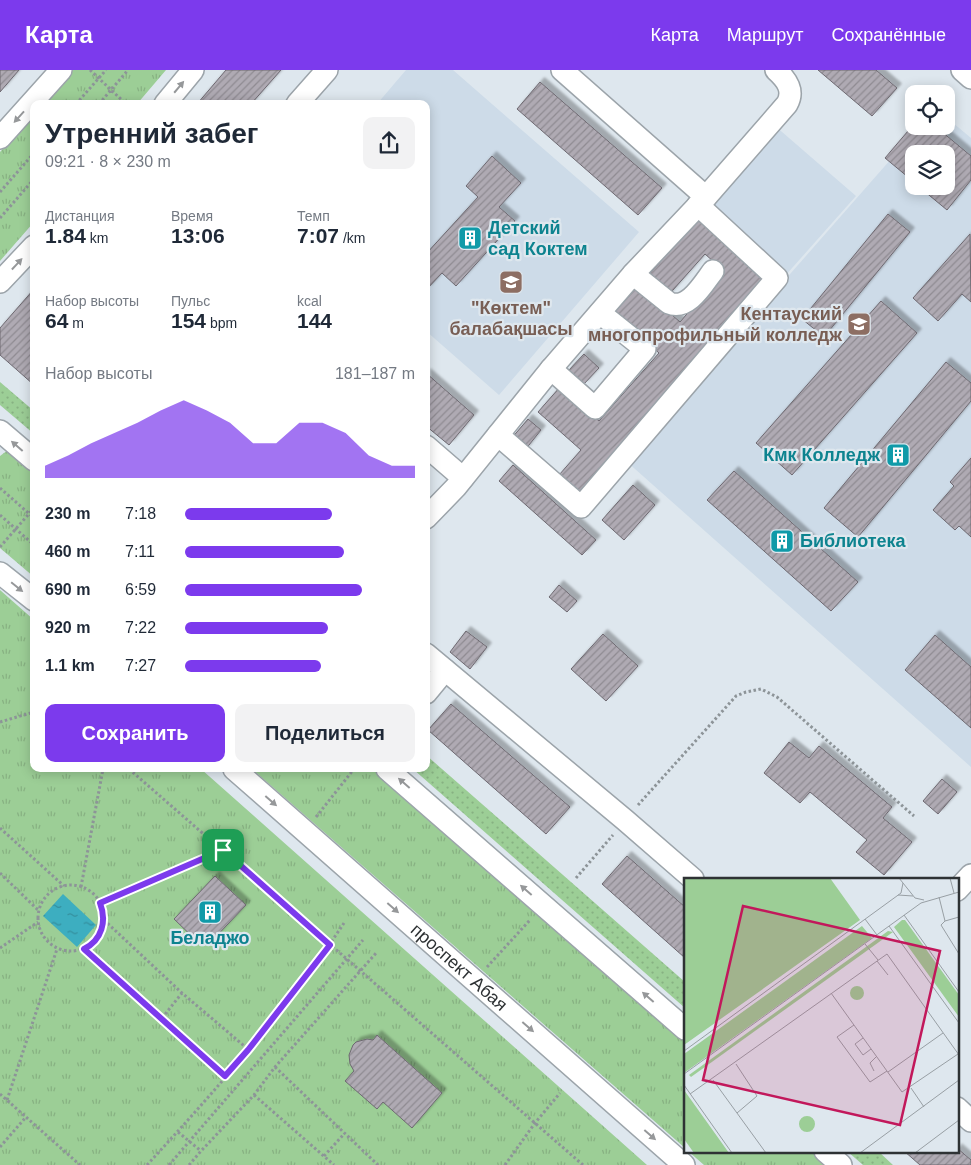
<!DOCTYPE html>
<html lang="ru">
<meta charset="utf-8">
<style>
:root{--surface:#fff;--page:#f2f2f3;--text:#1f2937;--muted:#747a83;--accent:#7c3aed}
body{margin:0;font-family:Arial,sans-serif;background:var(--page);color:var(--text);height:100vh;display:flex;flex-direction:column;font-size:19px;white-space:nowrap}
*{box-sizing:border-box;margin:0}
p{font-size:16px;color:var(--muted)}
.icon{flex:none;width:28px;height:28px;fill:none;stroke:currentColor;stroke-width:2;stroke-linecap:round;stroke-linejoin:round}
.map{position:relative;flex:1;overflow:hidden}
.side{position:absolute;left:30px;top:30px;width:400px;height:672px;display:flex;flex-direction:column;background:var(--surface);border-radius:10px;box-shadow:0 2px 12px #0003}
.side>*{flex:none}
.fabs{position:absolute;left:905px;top:15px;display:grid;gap:10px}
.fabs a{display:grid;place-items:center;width:50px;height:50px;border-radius:10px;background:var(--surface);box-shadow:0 2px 12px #0003;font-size:25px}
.pin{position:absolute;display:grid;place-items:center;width:42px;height:42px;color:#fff;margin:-21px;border-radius:10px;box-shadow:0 2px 8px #0006}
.round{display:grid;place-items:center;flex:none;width:52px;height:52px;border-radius:10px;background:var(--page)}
.summary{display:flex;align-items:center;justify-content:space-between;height:85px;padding:0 15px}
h1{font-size:28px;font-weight:700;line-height:38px}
.metrics{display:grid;grid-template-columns:repeat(3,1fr);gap:8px;height:85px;padding:5px 15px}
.metrics div{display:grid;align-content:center}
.metrics b{font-size:21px;font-weight:700}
.metrics small{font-size:14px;font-weight:400}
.metrics p{font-size:14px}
.chart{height:140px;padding:10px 15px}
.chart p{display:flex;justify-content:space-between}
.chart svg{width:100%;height:90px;margin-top:5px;fill:var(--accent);opacity:.7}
.primary-button{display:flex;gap:10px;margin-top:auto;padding:10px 15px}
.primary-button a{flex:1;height:58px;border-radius:10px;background:var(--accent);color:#fff;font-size:20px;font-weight:700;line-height:58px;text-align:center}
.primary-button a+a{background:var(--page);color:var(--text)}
ul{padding:0 15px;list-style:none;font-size:16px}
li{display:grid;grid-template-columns:80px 60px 1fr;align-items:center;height:38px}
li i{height:12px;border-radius:6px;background:var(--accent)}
header{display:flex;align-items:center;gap:30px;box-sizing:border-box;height:70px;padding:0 25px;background:var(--accent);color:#fff}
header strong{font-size:24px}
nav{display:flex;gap:28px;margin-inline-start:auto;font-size:18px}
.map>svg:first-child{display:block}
.built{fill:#cddbe8;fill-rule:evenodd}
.grass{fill:url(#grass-dots)}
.park{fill:url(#park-tufts)}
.water{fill:url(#water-ripples)}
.building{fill:url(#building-hatch);stroke:#6e6971;filter:url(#shadow)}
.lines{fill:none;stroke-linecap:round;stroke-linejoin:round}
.minor-casing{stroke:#9ca4aa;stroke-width:24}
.path{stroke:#8d9498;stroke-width:3;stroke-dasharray:2.5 2.5;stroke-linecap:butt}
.minor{stroke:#fff;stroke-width:21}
.oneway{fill:#96989a}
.route-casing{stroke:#fff;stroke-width:10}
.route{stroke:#7c3aed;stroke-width:6}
.labels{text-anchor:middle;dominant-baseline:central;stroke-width:4.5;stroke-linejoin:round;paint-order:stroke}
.culture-label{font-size:18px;font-weight:bold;fill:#0d838f;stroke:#dee7ee;text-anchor:start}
.education-label{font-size:18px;font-weight:bold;fill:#785e54;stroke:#dee7ee}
.street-label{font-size:18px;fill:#2e3234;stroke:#dee7ee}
.inset-road{fill:none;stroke:#989fa4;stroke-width:1}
.view{fill:#c2185b;fill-opacity:0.15;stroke:#c2185b;stroke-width:2.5}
.inset-edge{fill:none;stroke:#2e3234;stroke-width:2.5}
</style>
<header>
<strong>Карта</strong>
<nav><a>Карта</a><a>Маршрут</a><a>Сохранённые</a></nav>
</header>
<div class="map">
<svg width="971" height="1095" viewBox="0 0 971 1095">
<defs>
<pattern id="grass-dots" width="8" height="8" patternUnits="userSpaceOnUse" patternTransform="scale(1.25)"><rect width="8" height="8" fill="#9cce96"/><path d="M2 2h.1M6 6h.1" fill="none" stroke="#87b182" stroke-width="1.8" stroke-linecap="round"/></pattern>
<pattern id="park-tufts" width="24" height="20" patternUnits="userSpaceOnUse" patternTransform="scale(1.25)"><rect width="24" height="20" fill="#9cce96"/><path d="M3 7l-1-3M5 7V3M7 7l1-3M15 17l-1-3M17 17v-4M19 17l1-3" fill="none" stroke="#87b182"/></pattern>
<pattern id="water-ripples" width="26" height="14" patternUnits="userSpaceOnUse" patternTransform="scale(1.25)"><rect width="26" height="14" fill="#3daec0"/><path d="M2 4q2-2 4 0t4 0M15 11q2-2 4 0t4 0" fill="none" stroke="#348e9d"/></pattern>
<pattern id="building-hatch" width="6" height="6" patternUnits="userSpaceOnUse" patternTransform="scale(1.25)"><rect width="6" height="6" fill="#afaab3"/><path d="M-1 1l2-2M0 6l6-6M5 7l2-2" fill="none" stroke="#8f8b92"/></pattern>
<filter id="shadow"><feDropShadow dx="4.5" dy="-4.5" stdDeviation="1" flood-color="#0004"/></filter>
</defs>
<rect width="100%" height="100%" fill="#dee7ee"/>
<path class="built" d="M406,0H453L639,162L499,325L426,261V34H377Z
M946,47L971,68V697L626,391L920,56H946ZM914,84H946V116H914Z
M774,55L856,126L785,206L706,136Z"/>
<path class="grass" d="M0,312L34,341V364L0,335Z
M426,685L685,912V938L413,699H426Z
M847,1081H878L893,1095H863Z"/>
<path class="park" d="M73,0H166L137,34H43Z
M34,44V152L0,191V82Z
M12,377L34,389V507L0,478V386Z
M0,520L34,550V699H201L647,1095H0Z
M252,699H387L685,959V1078Z
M688,1081H824L840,1095H704Z"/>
<path class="water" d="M63,824L96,855L77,877L43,846Z"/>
<path class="building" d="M0,0H19L0,22Z
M226,0H281L251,34H197Z
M818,0H876L897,18L872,46Z
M540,12L662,118L638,145L517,39Z
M914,54V56H935L971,86V110L947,140L918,116H946V84H914V112L885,88Z
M492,86L521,113L499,137L515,151L456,216L442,203L426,220V184L478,127L466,116Z
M703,144L770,204L579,422L559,405L581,380L538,342L560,317L599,351L659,283L614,243L638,215L680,252L724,201L705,184L665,229L644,210Z
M888,144L910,162L824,267L802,249Z
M970,164L971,232L962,224L938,251L913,228Z
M34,219V315L0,285V258Z
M881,231L917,263L792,405L756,373Z
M584,284L599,298L583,315L568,301Z
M946,292L971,313V331L858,467L824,438Z
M426,303L474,345L449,375L426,356Z
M528,349L541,360L525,380L511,369Z
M971,388V467L959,456L955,460L933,440L954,416L950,412Z
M513,395L596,470L582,485L499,411Z
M734,401L858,512L831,541L707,430Z
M633,415L655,435L624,470L602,450Z
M559,515L577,531L567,542L549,527Z
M466,561L487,577L470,599L450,582Z
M603,564L638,596L606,631L571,599Z
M935,565L971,597V658L905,600Z
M451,634L570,737L546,764L428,660Z
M789,672L809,688L819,676L892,737L883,748L912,772L884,805L856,782L867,770L810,722L800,733L764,703Z
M942,709L957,722L938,744L923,731Z
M627,786L685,837V888L602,814Z
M215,806L246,835L209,874L206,870L201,875L174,849Z
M377,965L442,1023L412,1058L383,1032L377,1039L345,1011L354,1001L350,994L349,985L353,975L356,972L367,969L373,970Z
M957,1078L971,1090V1095H920L904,1081H957Z"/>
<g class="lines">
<g class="minor-casing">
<g id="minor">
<path d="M562,0L706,127"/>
<path d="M962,0L971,8"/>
<path d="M165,34L193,0"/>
<path d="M297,34L327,0"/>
<path d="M0,68L61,0"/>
<path d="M633,204L669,233C688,241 703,214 713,201"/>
<path d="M0,212L34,176"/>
<path d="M551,299L595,338L645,279L600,243"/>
<path d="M0,361L34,390"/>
<path d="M498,365L581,437L777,208L698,135"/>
<path d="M426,376L463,408"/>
<path d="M426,448L456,417L551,299L633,204L706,127L787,34C795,20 786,9 776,0"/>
<path d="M0,503L34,530"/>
<path d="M426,584L625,750L693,809"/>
<path d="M426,623L445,600"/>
<path id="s1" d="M234,699L684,1095"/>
<path d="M387,699L685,959"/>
<path d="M957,820L971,805"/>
<path d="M957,1038L971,1051"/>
<path d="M825,1081L841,1095"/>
</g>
</g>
<path class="path" d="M90,0L126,34
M76,34L106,0
M99,34L128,0
M0,122L34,83
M0,148L34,109
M0,418L34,448
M0,445L34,475
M0,477L34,438
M0,652L34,642
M129,699L583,1095
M638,735L736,626L746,622L761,619L777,627L914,746
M316,747L354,699
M0,758L64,816
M0,803L39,841
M576,808L613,765
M38 848a33 33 0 1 1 66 0a33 33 0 1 1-66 0Z
M81,817L103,699
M100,833L223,781
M104,850L182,923L249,980
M0,878L38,852
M84,879L225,1006
M487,897L530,850
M162,948L182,923
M275,997L378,1095
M0,1024L80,1095
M254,1025L334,1095
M7,1030L57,879
M178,1062L201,1081
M0,1077L26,1047
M324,1086L344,1064
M147,1095C217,1019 287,939 344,853
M169,1095L363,870
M189,1095L201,1081L254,1025L275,997L377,882
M505,1095L535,1053L560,1023"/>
<use href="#minor" class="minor"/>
</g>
<defs><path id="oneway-solid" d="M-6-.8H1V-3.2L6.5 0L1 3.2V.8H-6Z" transform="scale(1.25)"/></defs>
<g class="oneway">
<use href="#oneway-solid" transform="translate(179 17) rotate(-50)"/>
<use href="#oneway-solid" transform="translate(19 47) rotate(132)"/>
<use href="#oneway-solid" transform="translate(17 194) rotate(-47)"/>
<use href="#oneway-solid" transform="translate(17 376) rotate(-139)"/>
<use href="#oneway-solid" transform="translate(17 517) rotate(39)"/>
<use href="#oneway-solid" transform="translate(404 713) rotate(-139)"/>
<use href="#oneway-solid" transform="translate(271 731) rotate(41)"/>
<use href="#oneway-solid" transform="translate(526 820) rotate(-139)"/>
<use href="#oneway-solid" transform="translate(393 838) rotate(41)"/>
<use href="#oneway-solid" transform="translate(648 927) rotate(-139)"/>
<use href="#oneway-solid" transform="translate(528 957) rotate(41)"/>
<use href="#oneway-solid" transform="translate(650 1065) rotate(41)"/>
</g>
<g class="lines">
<g class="route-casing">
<path id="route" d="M223,780L330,875L248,980L225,1006L84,879C102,870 107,851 100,833Z"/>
</g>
<use href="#route" class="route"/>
</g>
<defs>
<g id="building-square" transform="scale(1.25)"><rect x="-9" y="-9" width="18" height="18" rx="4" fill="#0f9aa8" stroke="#dee7ee"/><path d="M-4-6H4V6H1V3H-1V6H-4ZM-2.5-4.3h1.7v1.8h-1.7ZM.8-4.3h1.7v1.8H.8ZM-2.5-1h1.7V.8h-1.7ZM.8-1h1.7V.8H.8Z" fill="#fff"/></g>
<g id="school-square" transform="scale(1.25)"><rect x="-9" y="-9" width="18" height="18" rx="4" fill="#8d6e63" stroke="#dee7ee"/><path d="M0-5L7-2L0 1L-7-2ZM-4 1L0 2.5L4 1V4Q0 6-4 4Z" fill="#fff"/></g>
<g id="university-square" transform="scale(1.25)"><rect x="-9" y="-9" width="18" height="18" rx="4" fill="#8d6e63" stroke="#dee7ee"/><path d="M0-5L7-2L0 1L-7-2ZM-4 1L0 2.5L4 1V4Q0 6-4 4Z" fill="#fff"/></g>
</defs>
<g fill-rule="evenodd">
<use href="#building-square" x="470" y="168"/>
<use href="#school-square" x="511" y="212"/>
<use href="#university-square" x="859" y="254"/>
<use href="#building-square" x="898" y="385"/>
<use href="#building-square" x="782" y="471"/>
<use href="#building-square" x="210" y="842"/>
</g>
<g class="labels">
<g class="culture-label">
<text x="488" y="158">Детский<tspan x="488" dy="21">сад Коктем</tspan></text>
<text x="880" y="385" text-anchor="end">Кмк Колледж</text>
<text x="800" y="471">Библиотека</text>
<text x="210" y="868" text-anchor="middle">Беладжо</text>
</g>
<g class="education-label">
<text x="511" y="238">"Көктем"<tspan x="511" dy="21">балабақшасы</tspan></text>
<text x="842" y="244" text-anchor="end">Кентауский<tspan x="842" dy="21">многопрофильный колледж</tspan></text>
</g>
<g class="street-label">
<text stroke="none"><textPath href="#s1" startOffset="300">проспект Абая</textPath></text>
</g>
</g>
<g transform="translate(684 808)">
<rect width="275" height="275" fill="#dee7ee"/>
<path d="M204,53L209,54L7,199L5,197Z" fill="#9cce96"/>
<path d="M0,0H146L176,42L0,167ZM218,42H221L275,117V139L210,49ZM178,48L188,60L0,195V176ZM0,212L45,275H10L0,261Z" fill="#9cce96"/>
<path d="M166 115a7 7 0 1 1 14 0a7 7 0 1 1-14 0ZM115 246a8 8 0 1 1 16 0a8 8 0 1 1-16 0Z" fill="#9cce96"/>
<path class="inset-road" d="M215,0L231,20L240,22M266,0L270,15M214,17L229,18M255,19L261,43M220,37L275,114M275,39L261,43L257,47L275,76M181,41L193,57M205,48L275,145M181,66L194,82M193,83L204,97M147,115L218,214L274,176M170,147L153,159L186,204L203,193M179,160L171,166L179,177L187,171M0,173L217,15L219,5M52,186L73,218L53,235M190,193L186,185L193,178M204,194L259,155M0,196L237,25L275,14M29,202L82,275M0,207L48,275M227,210L240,229M6,216L203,76L275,177M176,275L275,202M231,275L275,242"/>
<path class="view" d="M59,28L256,73L216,247L19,202Z"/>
<rect width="275" height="275" class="inset-edge"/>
</g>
</svg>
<div class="fabs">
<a><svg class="icon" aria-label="locate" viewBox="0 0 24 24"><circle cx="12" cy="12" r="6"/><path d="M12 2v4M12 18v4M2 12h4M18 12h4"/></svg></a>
<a><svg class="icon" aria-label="layers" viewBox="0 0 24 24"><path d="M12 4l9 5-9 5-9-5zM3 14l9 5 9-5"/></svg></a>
</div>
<div class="pin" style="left:223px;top:780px;background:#1e9e55"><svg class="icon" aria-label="arrive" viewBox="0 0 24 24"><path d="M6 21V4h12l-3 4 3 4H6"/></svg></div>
<section class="side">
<div class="summary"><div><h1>Утренний забег</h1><p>09:21 · 8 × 230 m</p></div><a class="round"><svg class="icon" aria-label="share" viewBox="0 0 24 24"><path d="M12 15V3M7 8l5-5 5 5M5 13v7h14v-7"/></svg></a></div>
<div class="metrics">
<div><p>Дистанция</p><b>1.84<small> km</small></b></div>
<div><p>Время</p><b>13:06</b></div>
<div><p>Темп</p><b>7:07<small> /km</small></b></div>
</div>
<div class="metrics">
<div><p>Набор высоты</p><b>64<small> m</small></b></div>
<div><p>Пульс</p><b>154<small> bpm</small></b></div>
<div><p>kcal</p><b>144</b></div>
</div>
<div class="chart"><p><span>Набор высоты</span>181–187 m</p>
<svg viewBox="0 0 160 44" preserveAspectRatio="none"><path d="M0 44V38L10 33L20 27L30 22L40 17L50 11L60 6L70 11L80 17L90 27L100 27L110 17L120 17L130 22L140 33L150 38L160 38V44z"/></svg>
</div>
<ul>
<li><b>230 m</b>7:18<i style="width:64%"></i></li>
<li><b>460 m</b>7:11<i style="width:69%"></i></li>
<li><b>690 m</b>6:59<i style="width:77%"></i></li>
<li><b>920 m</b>7:22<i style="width:62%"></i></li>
<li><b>1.1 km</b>7:27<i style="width:59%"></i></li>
</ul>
<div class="primary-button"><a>Сохранить</a><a>Поделиться</a></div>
</section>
</div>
